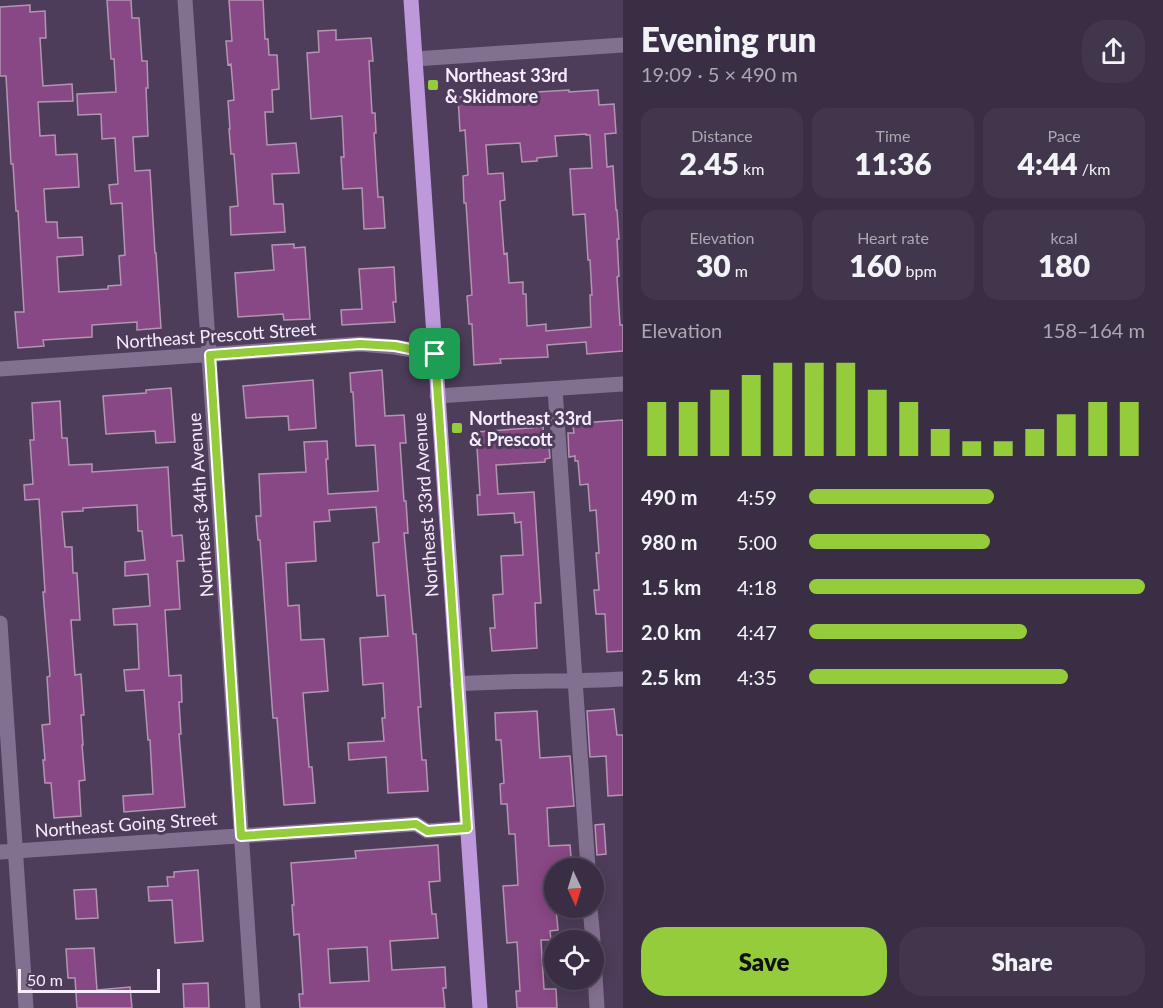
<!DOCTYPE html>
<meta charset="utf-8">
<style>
:root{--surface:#3a2e44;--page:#41364b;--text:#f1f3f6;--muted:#aba8b2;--line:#544a5d;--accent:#94cc3c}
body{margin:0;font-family:Lato,sans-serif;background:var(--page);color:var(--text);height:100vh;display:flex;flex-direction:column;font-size:22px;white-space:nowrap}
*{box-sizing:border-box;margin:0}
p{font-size:20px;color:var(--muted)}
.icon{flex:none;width:33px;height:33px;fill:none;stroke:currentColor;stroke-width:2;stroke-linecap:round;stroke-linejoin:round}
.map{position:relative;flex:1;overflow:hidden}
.details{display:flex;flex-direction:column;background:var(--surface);width:540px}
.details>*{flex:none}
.needle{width:39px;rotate:176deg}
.controls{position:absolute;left:544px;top:858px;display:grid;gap:12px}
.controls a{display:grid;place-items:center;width:60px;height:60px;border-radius:50%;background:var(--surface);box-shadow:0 3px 15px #0003,0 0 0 2px var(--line);font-size:30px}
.scale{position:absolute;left:18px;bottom:15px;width:142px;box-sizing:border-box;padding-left:6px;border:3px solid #f6ecfe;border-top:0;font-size:16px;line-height:21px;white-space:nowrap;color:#f6ecfe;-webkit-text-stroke:4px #4d3d5a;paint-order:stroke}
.pin{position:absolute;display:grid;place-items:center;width:51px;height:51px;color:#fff;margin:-26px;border-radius:12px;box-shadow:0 3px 9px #0006}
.round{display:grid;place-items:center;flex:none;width:63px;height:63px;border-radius:24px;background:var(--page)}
.summary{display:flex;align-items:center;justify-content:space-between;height:102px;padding:0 18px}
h1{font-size:33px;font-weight:800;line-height:45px}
.metrics{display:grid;grid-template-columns:repeat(3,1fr);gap:9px;height:102px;padding:6px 18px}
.metrics div{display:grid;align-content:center;border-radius:15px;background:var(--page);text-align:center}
.metrics b{font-size:30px;font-weight:800}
.metrics small{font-size:16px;font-weight:400}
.metrics p{font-size:16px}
.chart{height:168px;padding:12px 18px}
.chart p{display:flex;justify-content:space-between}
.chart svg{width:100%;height:108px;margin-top:6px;stroke:var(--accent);stroke-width:6}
.button{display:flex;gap:12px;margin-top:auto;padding:12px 18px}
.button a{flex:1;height:69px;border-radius:24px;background:var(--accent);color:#111;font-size:24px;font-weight:800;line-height:69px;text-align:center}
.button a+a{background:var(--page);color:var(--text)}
ul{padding:0 18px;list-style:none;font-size:20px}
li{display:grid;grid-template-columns:96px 72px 1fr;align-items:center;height:45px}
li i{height:15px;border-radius:8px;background:var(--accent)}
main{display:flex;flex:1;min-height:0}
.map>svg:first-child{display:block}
.building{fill:#884885;stroke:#b395b0;stroke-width:1.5;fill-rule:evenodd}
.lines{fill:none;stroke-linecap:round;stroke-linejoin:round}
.minor{stroke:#827091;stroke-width:15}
.major{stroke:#bd99dc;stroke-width:15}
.route-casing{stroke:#fff;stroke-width:12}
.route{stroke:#94cc3c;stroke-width:8}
.poi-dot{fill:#94cc3c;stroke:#4d3d5a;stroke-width:2}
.labels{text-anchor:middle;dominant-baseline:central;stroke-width:6;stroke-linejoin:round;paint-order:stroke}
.poi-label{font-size:18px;font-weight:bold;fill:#f6ecfe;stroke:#4d3d5a;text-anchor:start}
.street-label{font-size:18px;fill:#f6ecfe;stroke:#4d3d5a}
</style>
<main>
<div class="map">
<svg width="623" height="1008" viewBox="0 0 623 1008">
<rect width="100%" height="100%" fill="#4d3d5a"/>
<path class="building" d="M107,0H131L132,18H139L142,61H147L148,88H146L148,136L133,137L135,171L150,170L155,253H156L161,328L137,330V322L92,325V337L43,340L44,346L18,348L15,312H24L18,211H16L13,164H11L6,76H0V7L30,5V12L45,11L46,38H40L43,86L72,84L73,101L38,102L40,136L55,135L56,155L77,154L79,187L44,189L46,222H57L58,238L82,237L83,255L57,257L59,292L108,289V286L121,285L119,256L125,255L122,203L111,204L109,185L118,184L115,138L102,139L101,114L78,115L77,94L116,92L114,59H111Z
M229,0H263L265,39H268L269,55H277L279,89L272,90L273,112H265L267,145L296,143L299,173L272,174L274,204H283L285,232L231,235L230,207L238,206L234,154H231L229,129H230L228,101L234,100L231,64L228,65L226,41H232Z
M336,30V40L371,38L373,61H369L372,113H375L376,133H374L378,197H383L385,228L364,229L362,188L343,189L341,157H344L342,116L311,119L307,53L319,52L318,31Z
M569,90V92L598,90L599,105L614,104L616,133L605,134L607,167L613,166L616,210H617L619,239H617L619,276L617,277L620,325H623V351L587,354L586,342L547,345L548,357L500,359L501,363L474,365L472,324H469L467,296L472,295L466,203H464L463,176L468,175L465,130L460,131L458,97ZM586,134V135H590L592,168L570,169L573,215L585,214L588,260H590L592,295H590L591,327L546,331V324L527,326L526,294H523V282L509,283L507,253L504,254L500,201L505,200L503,173L488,174L486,145L520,143L522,162L537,161V158L557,156L555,136Z
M294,244V248L305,247L310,319L284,320L283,314L238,317L235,273L274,270L272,245Z
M394,267L396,302H393L395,322L342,325L341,310L362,309L359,269Z
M382,370L385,416L404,415L406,443H400L404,501H406L408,533H404L413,634H416L421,707H418L422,760H426L428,791L388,793L386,757L349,760L348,743L384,741L382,718H385L383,683L363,685L360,638L388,636L385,595L377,596L373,543L379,542L376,507L329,510L330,521L314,522L316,561L286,563L288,606L299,605L301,640L324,639L328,691L303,693L309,767H312L315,803L284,805L277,718H273L260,540H258L256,516H261L259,474L306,472L304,442L327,441L328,459H326L328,494L378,491L375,445L356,446L353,392H351L350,373Z
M313,380L316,428L289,430L288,416L246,418L243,386Z
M171,388L175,442L156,443L155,431L106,434L103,396L146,393V390Z
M60,401L62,438H67L69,465L92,464V472L168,467L172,536L182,535L184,561H177L180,609L165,610L169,676L181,675L182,702H179L181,734H179L185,807L124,812L123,796L153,794L150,740H148L144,690L126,691L124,670L139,669L137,624L114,625L113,609L150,606L148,574L125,576V562L145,560L142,531H138L137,505L83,508V511L62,512L65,547H72L73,573H77L80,620H71L75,675L81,674L84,715H81L83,745H82L85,780L79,781L81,816L54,818L51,783H45L43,760H45L42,725L50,724L47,677L50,676L43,592H45L39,499L25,500L24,485L33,484L30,440H34L32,403Z
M623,420V651L607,652L605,614H596L594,590H599L596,553H599L596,510L590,511L588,484L580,485L578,461H575V456L569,457L568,433H574L573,427L581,426V423Z
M543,427L544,435H548L550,458L545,459V462L496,465L498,494L534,492L541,603H535L537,648L492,651L490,628H495L493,595L503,594L501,556L523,555L521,522L515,523L514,513L478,515L477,495H480L476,432Z
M614,709L617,735H623V795L608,796L606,756L590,757L587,711Z
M537,711L540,758L570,756L574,806L547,808L549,846L570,845L572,868L554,870L555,908H556L558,930L550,931L551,940H541L544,989H556L557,1008H517L516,991H520L517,942L507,943L503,886L518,885L515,834H509L507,804H501L500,784L504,783L501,740H496L495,713Z
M604,824L606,854L597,855L595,825Z
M438,845L440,881L429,882L432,914H436L438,938L390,941L392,970L445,967L446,988H443L445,1008H300L299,994H303L299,934L294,935L292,905H294L291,863L356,858L355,851ZM367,947L369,981L330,983L328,949Z
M198,870L203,941L175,943L172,900L149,901L148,887L168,886L167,877H174V872Z
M96,889L98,918L76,919L74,890Z
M94,948L97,990L130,987L132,1008H77L75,978H68L66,949Z
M208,983L209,1008H184L183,984Z"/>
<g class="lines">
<path class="minor" d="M185,0L253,1008
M415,59L623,45
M0,369L360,344L395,347L435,354
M555,389L588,868
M437,396L623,384
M0,623L26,1008
M457,684C512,680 568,682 623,679
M0,852L416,824L427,831L467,828
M590,908L593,940
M594,958L597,1008"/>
<path class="major" d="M411,0L480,1008"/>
</g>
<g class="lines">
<g class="route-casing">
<path id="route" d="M360,344L395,346L435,354L467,828L427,831L416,824L241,836L210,355Z"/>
</g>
<use href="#route" class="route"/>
</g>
<g class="poi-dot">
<rect x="427" y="79" width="12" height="12" rx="3"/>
<rect x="451" y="422" width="12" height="12" rx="3"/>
</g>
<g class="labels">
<g class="poi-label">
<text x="445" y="75">Northeast 33rd<tspan x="445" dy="21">&amp; Skidmore</tspan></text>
<text x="469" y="418">Northeast 33rd<tspan x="469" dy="21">&amp; Prescott</tspan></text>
</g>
<g class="street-label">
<text transform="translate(216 335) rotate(-4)">Northeast Prescott Street</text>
<text transform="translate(200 505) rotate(-94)">Northeast 34th Avenue</text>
<text transform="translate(425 505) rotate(-94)">Northeast 33rd Avenue</text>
<text transform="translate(126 824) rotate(-4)">Northeast Going Street</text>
</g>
</g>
</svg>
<div class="controls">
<a><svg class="needle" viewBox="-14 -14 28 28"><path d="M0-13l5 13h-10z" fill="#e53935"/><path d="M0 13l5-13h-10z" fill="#aba8b2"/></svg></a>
<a><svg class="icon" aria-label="locate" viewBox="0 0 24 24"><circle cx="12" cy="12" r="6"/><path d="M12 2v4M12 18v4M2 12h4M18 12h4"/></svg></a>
</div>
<div class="scale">50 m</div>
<div class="pin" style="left:435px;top:354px;background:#1e9e55"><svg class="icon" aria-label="arrive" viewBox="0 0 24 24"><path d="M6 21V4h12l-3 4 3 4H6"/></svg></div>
</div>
<section class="details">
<div class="summary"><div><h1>Evening run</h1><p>19:09 · 5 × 490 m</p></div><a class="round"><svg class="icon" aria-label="share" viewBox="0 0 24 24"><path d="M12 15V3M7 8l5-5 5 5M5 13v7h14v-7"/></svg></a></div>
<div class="metrics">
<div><p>Distance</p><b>2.45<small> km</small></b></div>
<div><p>Time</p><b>11:36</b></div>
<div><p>Pace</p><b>4:44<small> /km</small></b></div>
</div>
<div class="metrics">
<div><p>Elevation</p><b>30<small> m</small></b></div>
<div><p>Heart rate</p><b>160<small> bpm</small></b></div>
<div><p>kcal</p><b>180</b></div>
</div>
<div class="chart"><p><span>Elevation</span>158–164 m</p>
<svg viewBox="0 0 160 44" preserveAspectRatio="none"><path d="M5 44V22M15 44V22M25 44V17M35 44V11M45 44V6M55 44V6M65 44V6M75 44V17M85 44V22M95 44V33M105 44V38M115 44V38M125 44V33M135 44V27M145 44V22M155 44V22"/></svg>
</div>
<ul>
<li><b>490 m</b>4:59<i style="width:55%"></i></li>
<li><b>980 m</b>5:00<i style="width:54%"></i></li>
<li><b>1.5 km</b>4:18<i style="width:100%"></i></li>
<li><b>2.0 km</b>4:47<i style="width:65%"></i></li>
<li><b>2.5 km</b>4:35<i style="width:77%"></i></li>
</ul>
<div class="button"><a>Save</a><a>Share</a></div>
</section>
</main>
